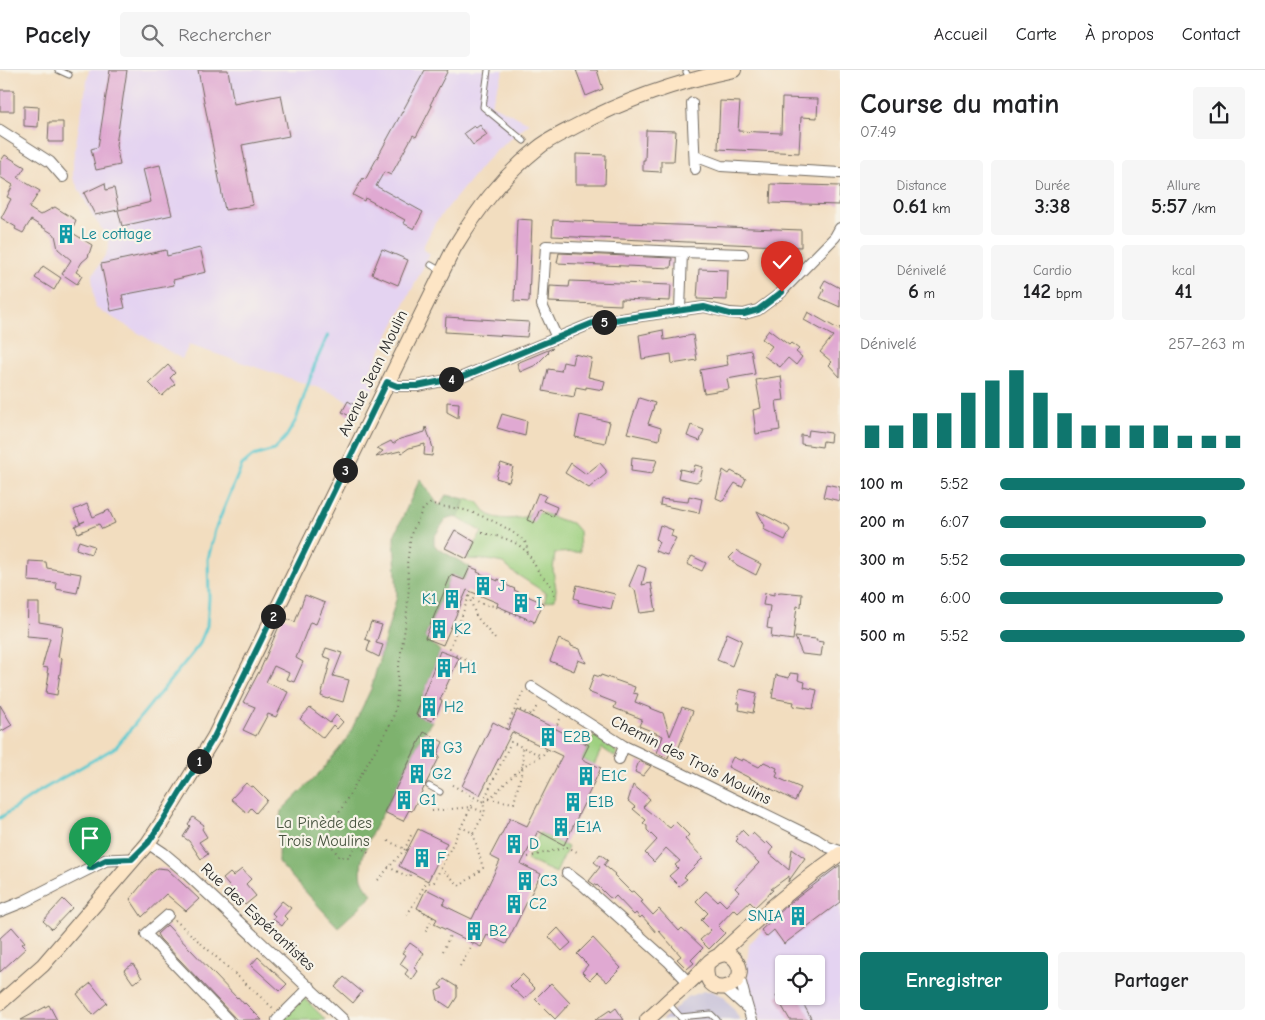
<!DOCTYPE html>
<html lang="fr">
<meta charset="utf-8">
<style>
:root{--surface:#fff;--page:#f6f6f6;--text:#202124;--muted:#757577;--line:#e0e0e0;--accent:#0f766e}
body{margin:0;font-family:"Comic Neue",sans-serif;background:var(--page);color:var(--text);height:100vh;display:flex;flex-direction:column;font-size:19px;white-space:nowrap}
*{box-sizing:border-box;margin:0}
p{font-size:16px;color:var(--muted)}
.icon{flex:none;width:28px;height:28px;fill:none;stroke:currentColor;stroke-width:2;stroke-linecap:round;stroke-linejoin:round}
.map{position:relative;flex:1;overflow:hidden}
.side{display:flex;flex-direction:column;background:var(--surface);width:425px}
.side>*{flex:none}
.fabs{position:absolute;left:775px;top:885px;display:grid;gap:10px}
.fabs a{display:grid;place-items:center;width:50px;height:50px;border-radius:5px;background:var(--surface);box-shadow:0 1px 4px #0004;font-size:25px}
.pin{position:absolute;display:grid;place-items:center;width:42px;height:42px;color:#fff;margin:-51px -21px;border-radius:50% 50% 50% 0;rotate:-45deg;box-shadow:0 0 5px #0007}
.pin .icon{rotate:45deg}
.km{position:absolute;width:25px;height:25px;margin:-12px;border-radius:50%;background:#222;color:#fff;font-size:14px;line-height:25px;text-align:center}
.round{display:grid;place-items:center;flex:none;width:52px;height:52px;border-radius:5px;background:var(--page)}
.summary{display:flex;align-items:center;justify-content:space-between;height:85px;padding:0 20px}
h1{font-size:28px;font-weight:800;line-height:38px}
.metrics{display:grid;grid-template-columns:repeat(3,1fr);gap:8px;height:85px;padding:5px 20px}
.metrics div{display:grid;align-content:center;border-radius:5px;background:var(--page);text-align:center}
.metrics b{font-size:21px;font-weight:800}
.metrics small{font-size:14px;font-weight:400}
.metrics p{font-size:14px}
.chart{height:140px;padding:10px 20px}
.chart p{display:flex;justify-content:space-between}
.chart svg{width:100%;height:90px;margin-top:5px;stroke:var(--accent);stroke-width:6}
.action{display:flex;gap:10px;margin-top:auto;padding:10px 20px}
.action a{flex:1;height:58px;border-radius:5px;background:var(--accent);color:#fff;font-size:20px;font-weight:800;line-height:58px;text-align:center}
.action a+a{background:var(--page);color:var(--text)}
ul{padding:0 20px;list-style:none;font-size:16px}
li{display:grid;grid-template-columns:80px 60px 1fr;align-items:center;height:38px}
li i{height:12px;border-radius:6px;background:var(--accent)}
header{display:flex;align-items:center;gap:30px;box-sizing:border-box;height:70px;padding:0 25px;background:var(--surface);border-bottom:1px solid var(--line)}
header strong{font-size:24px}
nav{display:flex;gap:28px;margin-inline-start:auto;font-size:18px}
.search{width:350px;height:45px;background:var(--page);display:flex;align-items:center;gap:12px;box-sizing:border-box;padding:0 18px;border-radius:5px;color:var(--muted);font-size:19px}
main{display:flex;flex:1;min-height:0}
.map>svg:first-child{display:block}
.built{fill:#e4d3f1;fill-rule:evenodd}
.industrial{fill:#c6c0d9}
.green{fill:#9ed080;stroke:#647e56}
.forest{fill:#7eb26e;stroke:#546e4c}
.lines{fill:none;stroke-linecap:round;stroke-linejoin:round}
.stream{stroke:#5bc9cf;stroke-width:3}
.building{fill:#e0a9d2}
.service-casing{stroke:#71695f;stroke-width:7}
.minor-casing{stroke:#71695f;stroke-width:12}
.tertiary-casing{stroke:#71695f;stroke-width:13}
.secondary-casing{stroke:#71695f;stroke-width:16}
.path{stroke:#71695f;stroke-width:2;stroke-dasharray:1 4;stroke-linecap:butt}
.service{stroke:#fff;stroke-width:5}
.minor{stroke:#fff;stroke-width:10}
.tertiary{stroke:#fff;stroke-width:11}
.secondary{stroke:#fde5c5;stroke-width:14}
.route-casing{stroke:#fff;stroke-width:10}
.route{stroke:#0f766e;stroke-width:6}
.labels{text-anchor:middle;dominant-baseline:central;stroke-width:4.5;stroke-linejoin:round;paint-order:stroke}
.culture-label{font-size:16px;fill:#0d838f;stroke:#f7f3e8;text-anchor:start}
.street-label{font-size:16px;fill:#2b2b2b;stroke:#f7f3e8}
.park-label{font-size:16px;fill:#485440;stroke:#f7f3e8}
</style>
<header>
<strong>Pacely</strong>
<div class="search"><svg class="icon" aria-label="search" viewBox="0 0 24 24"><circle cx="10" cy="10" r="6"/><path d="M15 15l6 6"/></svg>Rechercher</div>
<nav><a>Accueil</a><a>Carte</a><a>À propos</a><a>Contact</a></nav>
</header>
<main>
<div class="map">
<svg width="840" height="950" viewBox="0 0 840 950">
<rect width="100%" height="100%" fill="#f7f3e8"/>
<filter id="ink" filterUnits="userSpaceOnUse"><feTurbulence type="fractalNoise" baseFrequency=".02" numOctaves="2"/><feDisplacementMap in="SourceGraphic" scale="10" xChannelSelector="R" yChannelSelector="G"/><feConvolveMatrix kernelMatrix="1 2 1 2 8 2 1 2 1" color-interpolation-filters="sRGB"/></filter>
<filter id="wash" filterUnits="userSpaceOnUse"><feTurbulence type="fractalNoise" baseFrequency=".0096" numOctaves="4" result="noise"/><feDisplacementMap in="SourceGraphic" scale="20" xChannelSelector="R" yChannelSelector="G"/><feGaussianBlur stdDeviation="1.12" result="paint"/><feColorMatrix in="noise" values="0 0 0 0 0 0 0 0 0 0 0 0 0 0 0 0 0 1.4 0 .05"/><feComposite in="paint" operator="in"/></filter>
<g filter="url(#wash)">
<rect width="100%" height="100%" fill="#f2ddbf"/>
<path class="built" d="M89,0H504L491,34L529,53L497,80L484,93L435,153L422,179L430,184L367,307L375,315L367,329L363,328L358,337L331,322L189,275L182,289L95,237L92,206L106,184L109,176L107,166L94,148L73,108V90Z
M840,794V950H759L751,928L748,910L747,897L749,875L757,865L792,832L828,801ZM784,894H816V926H784Z"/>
<path class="industrial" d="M704,921H712L724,927L735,941L740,950H662L688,927Z"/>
<path class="green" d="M465,429L478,432C481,435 485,442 488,444C498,451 517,449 528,446L530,442C542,440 559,451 572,453L579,461L580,482L555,483L553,500L556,519L555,529L545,532L546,523L513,502L503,493L488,490L467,489L482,462L458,448Z
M594,666L614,678L617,684L615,687L602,678L594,695L582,689Z
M540,763L568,777L556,803L527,790Z
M304,928L326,950H281Z"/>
<path class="forest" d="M420,409L439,436L446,425L465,429L458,448L450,447L446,449L434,467V474L437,478L470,497L464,510L451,505L425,567L440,581L416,645L432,651L424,663C413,684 402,706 391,728C380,750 356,783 362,809C364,815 369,821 373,825L338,857L278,792L279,754L281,741L322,700L347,669L371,619L397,526L394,466Z"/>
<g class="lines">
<path class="stream" d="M0,748L40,721L116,677L199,575L207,556L209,528L208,489L215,460L242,395L253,386L274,380L286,367L296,350L315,294L328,265"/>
</g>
<g id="blocks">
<path class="building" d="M110,0H127L116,75L120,95L96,100L91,79L98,77Z
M198,0H228L234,34L281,25L289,66L242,75L253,135L225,140Z
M425,0H448L430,35L432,36L416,67L413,65L391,105L384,102L376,116L423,142L414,159L403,153L405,150L365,128L364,131L353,125L363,108L365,110Z
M576,0H597L603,19L586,26Z
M0,20H14V41H0Z
M782,28L818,29L817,48L801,47L799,83L718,79L720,31L740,32L738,61L781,63Z
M24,36L39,37L38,57L24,56Z
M49,52H63V72H48Z
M480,55L487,65L473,75L464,63L474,56L476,58Z
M646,60L676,61L674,91H661V102L643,101V90H645Z
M576,84L606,85L605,114H576Z
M5,85L25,97L18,108L40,121L29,138L40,145L55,137L58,139L76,150L71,162L92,175L88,187L82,192L76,202L82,206L77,214L62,204L71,190L58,179L55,165L31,150L23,163L15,159L16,157L1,148L11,129L7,127L13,115L0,107V92Z
M160,95L172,145L122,156L118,140L95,145L84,123L105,113L106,120L114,118L119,140L151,132L143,99Z
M771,114L840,116L839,135L770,133Z
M517,149L532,150L529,232L514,231Z
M553,150L801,160V177L552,166Z
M200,178L206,202L173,210L174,215L122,225L125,238L111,241L101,194L166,180L167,186Z
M382,179L408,190L398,215L372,204Z
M559,183L672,188L671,198L557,193Z
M43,196L61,208L54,220L35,208Z
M699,199L728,200L727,230L697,229Z
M825,210L840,218V237L820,228L824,220L821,217Z
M570,211L671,215L670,231L621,229V235L549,232L550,216L569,217Z
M808,242L838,259L840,257V307L829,295L832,292L820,282L833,266L804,250Z
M446,247L529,252L527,267L445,262Z
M663,260L664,270L693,265L697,290L672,294L671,284L642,289L639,265Z
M769,260L789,275L791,273L799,279L796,282L802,287L796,295L788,288L780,297L764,286L772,276L762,269Z
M553,278L536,295L520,302L517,293Z
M751,280L755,304L727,309L729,319L704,323L700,300L728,295L726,285Z
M574,284L592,288L588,307L605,311L603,320L586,317V319L576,317L574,327L543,321L548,299L561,301L563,292L572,294Z
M168,295L175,303L170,308L175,314L162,326L149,313Z
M781,306L784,330L776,331L780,360L756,364L753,340L761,338L756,310Z
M639,328L655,333L648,354L661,358L659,370L627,363Z
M348,331L358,337L353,348L342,342Z
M447,332L459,333L458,348L447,342Z
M502,344L527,351L525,366L497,358Z
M580,345L610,352L605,373L575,367Z
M691,355L704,360L700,371L687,366Z
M426,357L433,378L432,386L424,385L425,374L409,378L402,383L400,381L376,387L383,381L377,378L391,371L393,374L400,369L425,362Z
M809,360L831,363L830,372L823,371L822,377L801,374V365L808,366Z
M632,387L657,390L652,404L631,401Z
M501,393L513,397L509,412L496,408Z
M571,393L586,404L600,393L606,400V404L589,418L565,403Z
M695,395L703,397L700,410L696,412L678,408L680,399L693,402Z
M723,400L729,404L731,401L746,409L742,417L735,413L723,431L716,428Z
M826,414L840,417V431L823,427Z
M538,423L546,426L543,431L557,437L553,447L540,439L534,453L527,450Z
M689,426L702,429L699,443L660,435L661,429L688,432Z
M87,434L93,447L109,440L115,453L102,459L99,454L78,463L75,456L85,451L80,453L74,440Z
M757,441L788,457L790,460L785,470L763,459L765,456Z
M660,455L673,460L671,466L676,468L667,485L655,481L659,472L656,469Z
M455,460L475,472L467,489L445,478Z
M79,471L94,476L91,484L76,479Z
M737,480L743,485L761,494L756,505L737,495L729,488Z
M692,486L706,493L702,501L687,494Z
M29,491L46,492L47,498L81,504L77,523L56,519L57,513L28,511Z
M638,495L646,498L642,515L651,513L656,541L640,543L635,520L629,516Z
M470,497L478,500L477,502L498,511V509L507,513L506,515L515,519L514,520L543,533L535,552L497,536L498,533L467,520L443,575L425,568L451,505L464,510Z
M577,515L615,524L611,539L578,532L579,530L574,528Z
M781,522L802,524L801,537L797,536L793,570L771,567L772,559L767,558L770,536L763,535L765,523L774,525V523Z
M305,525L325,533L316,554L310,552L296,588L303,592L294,612L286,609L289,603L274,596L266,612L288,622L276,647L268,644L256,666L243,660L255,637L243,632L261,598L283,547L295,552Z
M28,533H39V552L63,556L58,587L62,588L57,625L46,623L49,604L47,603L48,598L42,597L50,568L27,566Z
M371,552L382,555L376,573L383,575L379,587L367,581L370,571L365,569Z
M727,563L742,570L732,596L717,590Z
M795,567L817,569L816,571L823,572L821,586L802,584Z
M559,569L571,574V576L580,579L586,593L578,590L574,601L550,591Z
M326,578L342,583L333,606L349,610L343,632L329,628L328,629L321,626L331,589L323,586Z
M440,581L459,588L440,630L442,631L437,644H435L432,651L416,645Z
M790,603L799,604L798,610L805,612L804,617L817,620L813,639L793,636L794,632L772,628L776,605L789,608Z
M594,605L600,607L601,605L635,617L633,623L638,624L635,632L663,643L670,666L682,637L693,641L677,682L671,679L668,688L657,683L663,666L639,656L642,649L614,638L616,633L588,622Z
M740,619L757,623L753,643L739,640L740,633H737Z
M0,635L12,655L0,662Z
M310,638L330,653L336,645L343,652L337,659L333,655L323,668L300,649Z
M517,640L589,675L582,689L601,698L564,775L538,761L521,794L541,804L506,874L487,865L481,877L434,854L437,849L417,838L426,819L446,829L443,835L472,849L500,791L490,786L510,748L527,756L562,686L512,662L480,725L462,716L493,652L508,660Z
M424,662L443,672L437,685L440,686L412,741L409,740L403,751L384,742Z
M733,687L742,691L743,689L759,697L764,692L777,698L776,701L778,702L776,707L801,718L795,731L728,697Z
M639,691L651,696L643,706L635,702Z
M246,713L251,717L253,716L267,730L256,743L251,738L247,743L231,729Z
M633,715L650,729L643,737L670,758L676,752L689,765L685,769L703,788L684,807L687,809L679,816L669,806L678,798L675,795L680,791L666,778L654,792L645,783L657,770L647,760V756L643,753L646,750L633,739L635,737L628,731Z
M193,747L204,755L202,759L207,767L199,772L208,784L201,789L189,771L183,767L190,756L188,754Z
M418,759L447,773L428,811L399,796Z
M742,760L749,767L753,763L765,774L767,772L773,778L769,783L789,800L792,779L805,788L788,812L789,806L771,819L773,820L755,837L750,832L738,843L734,839L718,856L725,863L709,879L700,870L711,860L701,850L708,843L696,831L706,821L717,831L719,829L726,836L739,822L735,818L759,793L736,771L738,769L736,767Z
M600,784L608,790L604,795L615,804L614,805L631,822L633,821L643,831L641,832L653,845L659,839L679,861L682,858L703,878L691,890L694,893L687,899L677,889L681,886L659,861L657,863L642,846L640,848L636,843L634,845L616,826L613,829L609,827L597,815L596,816L589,811L600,797L594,792Z
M840,795V832L784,874L774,860L766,867L761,860L789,834Z
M158,798L167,799L199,829L186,841L166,824L142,847L130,829L152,802Z
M242,799L251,809L246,814L256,826L245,835L223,809L230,803L233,806Z
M63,829L72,838L52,859L43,851Z
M282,831L291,838L284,846L287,849L282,856L273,849L275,846L272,843Z
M167,855L237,928L238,927L244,934L245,933L262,950H237L160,869L157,864Z
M12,857L25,872L22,874L26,878L0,902V868Z
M558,858L571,873L562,881L549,867Z
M593,868L621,898L607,912L597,903L590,910L582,902L588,895L577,884Z
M410,873L424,883L414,898L418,901L412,910L405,904L408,900L400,894L406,885L402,883Z
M258,887L287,914L280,921L251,895Z
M133,894L142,908L133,913L124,900Z
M522,904L529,911L528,912L535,919L524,929L510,916Z
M344,907L362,922L353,933L335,917Z
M444,909L457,917V927L450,938L438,930L436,921L443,918L439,915Z
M91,913L107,933L93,945L77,924Z
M551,913L570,933L555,949L535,929Z
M776,926H799L812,950H790Z
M49,935L57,950H21Z
M616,938L624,950H595L610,940L611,942Z"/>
</g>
</g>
<g filter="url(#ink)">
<use href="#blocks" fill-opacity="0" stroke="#71695f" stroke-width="1"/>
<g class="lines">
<g class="service-casing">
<path id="service" d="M58,0L69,5
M488,0L483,37L524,71
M686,2L690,10
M431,195L441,201
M429,716L440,722
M668,933L682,949
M680,947L711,944L717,950"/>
</g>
<g class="minor-casing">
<path id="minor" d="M692,33L695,99
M0,60L50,92L63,107
M695,86L721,96L840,103
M682,182L743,184
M783,220L835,167L840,158
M557,268L542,235L546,176L682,182L680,240
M387,312L397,316H417L462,307L593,253L704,237L730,243L744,244L758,240L782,222
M532,617L624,676L675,700L816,769L828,777L840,781
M619,689L624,676
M567,803L584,816L669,892L690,914
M168,845L146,864L228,950
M739,906C744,921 746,936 752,950
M725,918L746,937
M277,950L310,917"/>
</g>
<g class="tertiary-casing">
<path id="tertiary" d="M148,773L163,783L182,799L343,950
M0,841L25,831L106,790L132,789"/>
</g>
<g class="secondary-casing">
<path id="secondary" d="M720,884C758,848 797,814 840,784
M0,933L43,895L148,773L162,752L214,667L454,178C477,140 502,107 537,79C548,69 563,63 576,56C625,30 680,11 734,0
M647,950C658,941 668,930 678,922C689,913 698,906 706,895C714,886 728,878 737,892C752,918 701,932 707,895"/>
</g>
<path class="path" d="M482,463C499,466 517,470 528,484C533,490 536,499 541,505C549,514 553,514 555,528
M469,526L450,578L453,584L475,594
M469,526L482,534L494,536L538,554
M469,526L476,546L495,569
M520,640L532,645
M531,647L538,634
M506,659L523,622
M555,659L561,647
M575,669L580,660
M452,715L483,732
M489,729L514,733L523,696L522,676
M485,731L489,729L523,696L542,686L547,679
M432,741L471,737L485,743
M473,763L485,743L483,732L511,672L542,686
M388,771L407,780
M368,783L357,774L349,787H339L328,770L333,753L391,653L396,638L399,594L406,552L409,516L407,494L411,464L423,439L431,433C443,438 456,437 468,441C489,448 510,458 526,473L528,484
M528,787L568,777L577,782
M388,797L409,807L412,802
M441,798L460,816L483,798L473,763L461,757
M378,810L405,779L412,763
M420,840L433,847L425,863
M407,845L426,813L434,812L471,737L473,727
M175,850L274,939
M443,881L451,863
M460,896L473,874"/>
<use href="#service" class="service"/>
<use href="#minor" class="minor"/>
<use href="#tertiary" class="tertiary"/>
<use href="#secondary" class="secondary"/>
</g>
</g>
<g class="lines" filter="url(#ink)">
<g class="route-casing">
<path id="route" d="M90,798L106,790L132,789L148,773L162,752L214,667L387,312L397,316H417L462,307L593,253L704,237L730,244H744L758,240L782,222"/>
</g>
<use href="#route" class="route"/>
</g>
<defs>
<g id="building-bare" transform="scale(1.5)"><path d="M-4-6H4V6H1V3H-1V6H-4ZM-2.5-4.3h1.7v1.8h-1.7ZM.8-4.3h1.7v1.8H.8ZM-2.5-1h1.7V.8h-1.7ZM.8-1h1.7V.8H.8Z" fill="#0f9aa8" stroke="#f7f3e8" stroke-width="2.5" paint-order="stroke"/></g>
</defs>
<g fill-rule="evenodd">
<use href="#building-bare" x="66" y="164"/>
<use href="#building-bare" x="483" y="516"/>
<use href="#building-bare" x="452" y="529"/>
<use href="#building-bare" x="521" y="533"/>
<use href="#building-bare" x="439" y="559"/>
<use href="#building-bare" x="444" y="598"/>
<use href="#building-bare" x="429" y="637"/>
<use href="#building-bare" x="548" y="667"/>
<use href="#building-bare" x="428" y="678"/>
<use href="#building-bare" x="417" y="704"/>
<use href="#building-bare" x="586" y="706"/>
<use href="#building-bare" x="404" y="730"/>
<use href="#building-bare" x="573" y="732"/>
<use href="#building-bare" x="561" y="757"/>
<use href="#building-bare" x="514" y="774"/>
<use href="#building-bare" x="422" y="788"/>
<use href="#building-bare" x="525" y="811"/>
<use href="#building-bare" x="514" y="834"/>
<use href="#building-bare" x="798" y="846"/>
<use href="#building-bare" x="474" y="861"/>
</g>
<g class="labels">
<g class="culture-label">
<text x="81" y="164">Le cottage</text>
<text x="498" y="516">J</text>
<text x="437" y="529" text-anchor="end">K1</text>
<text x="536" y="533">I</text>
<text x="454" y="559">K2</text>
<text x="459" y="598">H1</text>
<text x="444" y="637">H2</text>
<text x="563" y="667">E2B</text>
<text x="443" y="678">G3</text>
<text x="432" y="704">G2</text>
<text x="601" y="706">E1C</text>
<text x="419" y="730">G1</text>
<text x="588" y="732">E1B</text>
<text x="576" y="757">E1A</text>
<text x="529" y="774">D</text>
<text x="437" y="788">F</text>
<text x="540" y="811">C3</text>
<text x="529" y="834">C2</text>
<text x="783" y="846" text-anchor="end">SNIA</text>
<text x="489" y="861">B2</text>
</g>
<g class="street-label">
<text transform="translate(373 303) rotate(-64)">Avenue Jean Moulin</text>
<text transform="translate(691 690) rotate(27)">Chemin des Trois Moulins</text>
<text transform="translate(258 847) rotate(43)">Rue des Espérantistes</text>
</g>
<g class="park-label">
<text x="324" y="753">La Pinède des<tspan x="324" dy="18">Trois Moulins</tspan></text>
</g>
</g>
</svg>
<div class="fabs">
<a><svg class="icon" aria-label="locate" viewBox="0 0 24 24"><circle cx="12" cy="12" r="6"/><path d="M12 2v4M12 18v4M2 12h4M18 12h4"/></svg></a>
</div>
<div class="pin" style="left:90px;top:798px;background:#1e9e55"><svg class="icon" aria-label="arrive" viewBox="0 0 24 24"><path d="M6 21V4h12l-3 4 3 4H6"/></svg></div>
<div class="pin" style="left:782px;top:222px;background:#d93025"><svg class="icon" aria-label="check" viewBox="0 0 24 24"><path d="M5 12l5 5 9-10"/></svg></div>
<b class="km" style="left:199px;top:691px">1</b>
<b class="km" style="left:273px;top:546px">2</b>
<b class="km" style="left:345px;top:400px">3</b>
<b class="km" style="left:451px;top:309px">4</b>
<b class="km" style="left:604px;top:252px">5</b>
</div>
<section class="side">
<div class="summary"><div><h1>Course du matin</h1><p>07:49</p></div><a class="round"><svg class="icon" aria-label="share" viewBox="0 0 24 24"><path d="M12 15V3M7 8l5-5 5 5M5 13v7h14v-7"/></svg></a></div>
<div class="metrics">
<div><p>Distance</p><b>0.61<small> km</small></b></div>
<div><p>Durée</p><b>3:38</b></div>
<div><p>Allure</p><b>5:57<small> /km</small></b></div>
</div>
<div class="metrics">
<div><p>Dénivelé</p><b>6<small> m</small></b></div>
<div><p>Cardio</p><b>142<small> bpm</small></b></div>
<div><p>kcal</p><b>41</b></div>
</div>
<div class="chart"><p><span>Dénivelé</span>257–263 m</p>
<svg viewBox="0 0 160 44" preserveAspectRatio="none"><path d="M5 44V33M15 44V33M25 44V27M35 44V27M45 44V17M55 44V11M65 44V6M75 44V17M85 44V27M95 44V33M105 44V33M115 44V33M125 44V33M135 44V38M145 44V38M155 44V38"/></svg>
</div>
<ul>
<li><b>100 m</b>5:52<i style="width:100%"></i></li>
<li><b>200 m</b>6:07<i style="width:84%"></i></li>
<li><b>300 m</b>5:52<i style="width:100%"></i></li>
<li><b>400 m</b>6:00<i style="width:91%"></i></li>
<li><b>500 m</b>5:52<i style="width:100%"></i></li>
</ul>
<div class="action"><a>Enregistrer</a><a>Partager</a></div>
</section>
</main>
